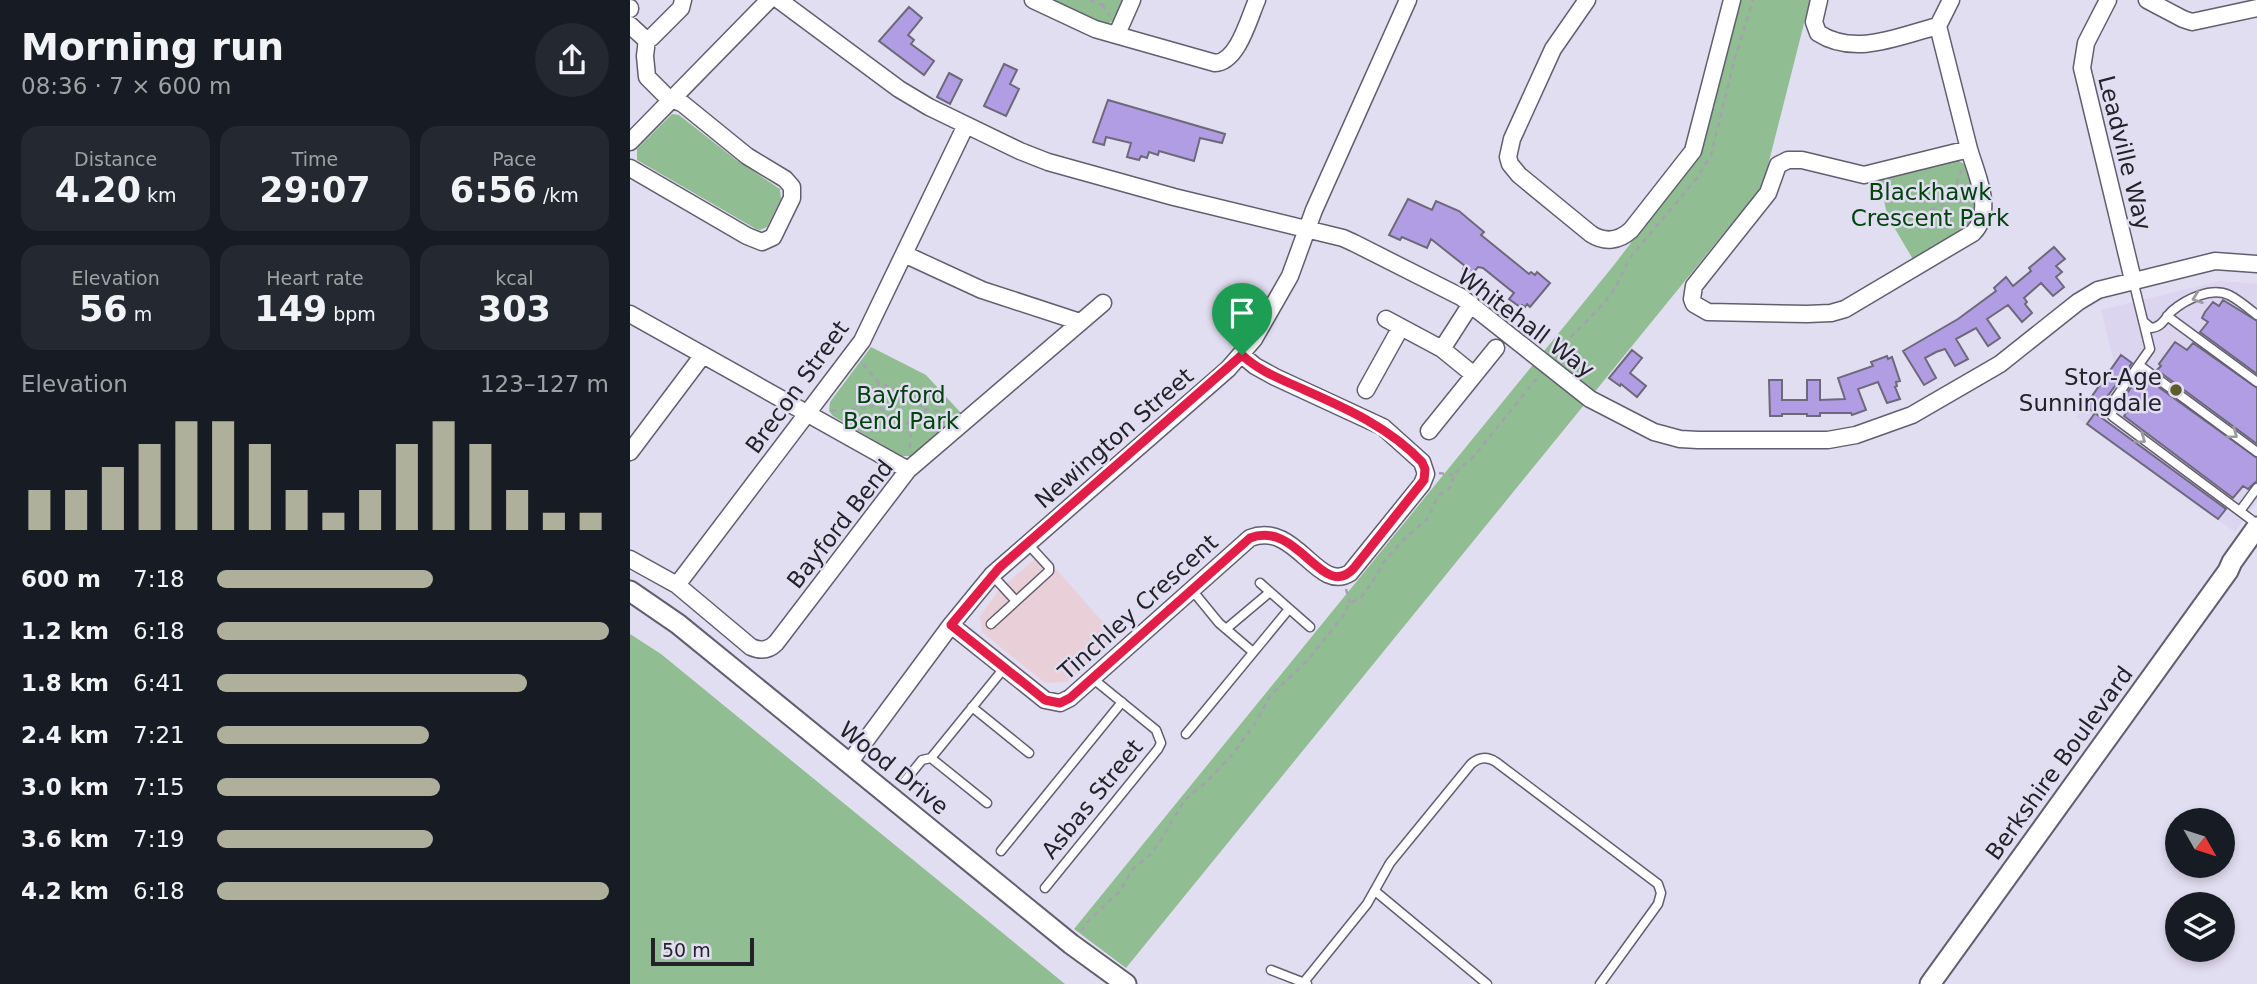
<!DOCTYPE html>
<meta charset="utf-8">
<style>
:root{--surface:#171b24;--page:#242831;--text:#f1f3f6;--muted:#9ea1a6;--accent:#aeb09b}
body{margin:0;font-family:"DejaVu Sans",sans-serif;background:var(--page);color:var(--text);height:100vh;display:flex;flex-direction:column;font-size:26px;white-space:nowrap}
*{box-sizing:border-box;margin:0}
p{font-size:23px;color:var(--muted)}
.icon{flex:none;width:38px;height:38px;fill:none;stroke:currentColor;stroke-width:2;stroke-linecap:round;stroke-linejoin:round}
.map{position:relative;flex:1;overflow:hidden}
.details{display:flex;flex-direction:column;background:var(--surface);width:630px}
.details>*{flex:none}
.needle{width:46px;rotate:129deg}
.controls{position:absolute;left:1535px;top:808px;display:grid;gap:14px}
.controls a{display:grid;place-items:center;width:70px;height:70px;border-radius:50%;background:var(--surface);box-shadow:0 4px 10px #0003;font-size:35px}
.scale{position:absolute;left:21px;bottom:18px;width:103px;box-sizing:border-box;padding-left:7px;border:4px solid #242229;border-top:0;font-size:19px;line-height:24px;white-space:nowrap;color:#242229;-webkit-text-stroke:5px #e2def1;paint-order:stroke}
.pin{position:absolute;display:grid;place-items:center;width:60px;height:60px;color:#fff;margin:-72px -30px;border-radius:50% 50% 50% 0;rotate:-45deg;box-shadow:0 0 7px #0007}
.pin .icon{rotate:45deg}
.round{display:grid;place-items:center;flex:none;width:74px;height:74px;border-radius:37px;background:var(--page)}
.head{display:flex;align-items:center;justify-content:space-between;height:119px;padding:0 21px}
h1{font-size:38px;font-weight:800;line-height:52px}
.stats{display:grid;grid-template-columns:repeat(3,1fr);gap:10px;height:119px;padding:7px 21px}
.stats div{display:grid;align-content:center;border-radius:18px;background:var(--page);text-align:center}
.stats b{font-size:35px;font-weight:800}
.stats small{font-size:19px;font-weight:400}
.stats p{font-size:19px}
.chart{height:196px;padding:14px 21px}
.chart p{display:flex;justify-content:space-between}
.chart svg{width:100%;height:126px;margin-top:7px;stroke:var(--accent);stroke-width:6}
ul{padding:0 21px;list-style:none;font-size:23px}
li{display:grid;grid-template-columns:112px 84px 1fr;align-items:center;height:52px}
li i{height:18px;border-radius:9px;background:var(--accent)}
main{display:flex;flex:1;min-height:0}
.map>svg:first-child{display:block}
.built{fill:#dcd5f0}
.education{fill:#e9cfd7}
.green{fill:#91bd92}
.building{fill:#b19de3;stroke:#6d697a;stroke-width:2}
.lines{fill:none;stroke-linecap:round;stroke-linejoin:round}
.service-casing{stroke:#625e6f;stroke-width:11}
.minor-casing{stroke:#625e6f;stroke-width:19}
.tertiary-casing{stroke:#625e6f;stroke-width:23}
.path{stroke:#a4a1b0;stroke-width:2.5;stroke-dasharray:5 5;stroke-linecap:butt}
.service{stroke:#fff;stroke-width:8}
.minor{stroke:#fff;stroke-width:16}
.tertiary{stroke:#fff;stroke-width:19}
.oneway{stroke:#9c9c9f}
.route-casing{stroke:#fff;stroke-width:14}
.route{stroke:#e11d48;stroke-width:9}
.poi-dot{fill:#5d5d2b;stroke:#e2def1;stroke-width:2.5}
.labels{text-anchor:middle;dominant-baseline:central;stroke-width:5;stroke-linejoin:round;paint-order:stroke}
.street-label{font-size:23px;fill:#242229;stroke:#e2def1}
.park-label{font-size:23px;fill:#00430d;stroke:#e2def1}
.poi-label{font-size:23px;fill:#242229;stroke:#e2def1;text-anchor:end}
</style>
<main>
<section class="details">
<div class="head"><div><h1>Morning run</h1><p>08:36 · 7 × 600 m</p></div><a class="round"><svg class="icon" aria-label="share" viewBox="0 0 24 24"><path d="M12 15V3M7 8l5-5 5 5M5 13v7h14v-7"/></svg></a></div>
<div class="stats">
<div><p>Distance</p><b>4.20<small> km</small></b></div>
<div><p>Time</p><b>29:07</b></div>
<div><p>Pace</p><b>6:56<small> /km</small></b></div>
</div>
<div class="stats">
<div><p>Elevation</p><b>56<small> m</small></b></div>
<div><p>Heart rate</p><b>149<small> bpm</small></b></div>
<div><p>kcal</p><b>303</b></div>
</div>
<div class="chart"><p><span>Elevation</span>123–127 m</p>
<svg viewBox="0 0 160 44" preserveAspectRatio="none"><path d="M5 44V30M15 44V30M25 44V22M35 44V14M45 44V6M55 44V6M65 44V14M75 44V30M85 44V38M95 44V30M105 44V14M115 44V6M125 44V14M135 44V30M145 44V38M155 44V38"/></svg>
</div>
<ul>
<li><b>600 m</b>7:18<i style="width:55%"></i></li>
<li><b>1.2 km</b>6:18<i style="width:100%"></i></li>
<li><b>1.8 km</b>6:41<i style="width:79%"></i></li>
<li><b>2.4 km</b>7:21<i style="width:54%"></i></li>
<li><b>3.0 km</b>7:15<i style="width:57%"></i></li>
<li><b>3.6 km</b>7:19<i style="width:55%"></i></li>
<li><b>4.2 km</b>6:18<i style="width:100%"></i></li>
</ul>
</section>
<div class="map">
<svg width="1627" height="984" viewBox="0 0 1627 984">
<rect width="100%" height="100%" fill="#e2def1"/>
<path class="built" d="M1590,281L1627,284V502L1605,532L1446,417L1484,363L1471,310Z"/>
<path class="education" d="M412,553L487,638L437,682L415,683L352,632L350,616L369,590Z"/>
<path class="green" d="M413,0H496L487,19L475,25Z
M1110,0H1180L1133,185L496,968L444,929L984,265L1063,162L1073,139Z
M42,114L49,115L105,159L150,189L151,199L137,227L130,230L126,229L7,160V149Z
M1326,159L1337,166L1348,206L1342,225L1284,261L1258,217L1248,177Z
M241,347L296,375L331,413L286,454L281,456H271L203,416L199,411L200,402Z
M0,634L31,654L435,984H0Z"/>
<path class="building" d="M279,7L292,18L278,35L284,40L281,44L304,61L294,75L249,41Z
M374,64L387,70L380,84L389,89L376,116L354,106Z
M319,73L332,80L320,104L307,97Z
M478,100L595,134L592,143L570,138L564,161L529,151L528,155L519,152L517,158L511,156L509,160L497,157L501,143L476,137L474,145L463,142Z
M778,199L802,210L806,201L829,211L854,232L851,235L899,274L901,272L905,275L907,272L920,283L900,307L897,304L895,307L892,305L890,307L879,299L884,293L853,268L848,267L841,275L833,269L835,266L801,239L797,248L772,237L770,240L759,235Z
M1424,247L1435,259L1426,266L1432,272L1426,277L1434,287L1423,296L1411,283L1394,298L1397,302L1395,304L1402,313L1392,322L1378,305L1357,319L1370,338L1358,346L1346,328L1326,339L1338,359L1325,366L1315,349L1306,352L1295,358L1306,378L1294,385L1273,351L1328,319L1366,291L1364,288L1376,277L1383,286L1401,271L1399,268Z
M1593,300L1627,321V374L1570,332L1578,322L1572,318L1575,312L1583,302L1589,306Z
M1545,342L1557,350L1563,343L1627,388V444L1527,370L1531,366L1529,364Z
M1002,350L1012,358L1000,373L1016,386L1007,397L991,384L990,386L979,378Z
M1491,355L1502,363L1465,413L1455,406Z
M1257,356L1258,359L1262,357L1270,381L1266,382L1267,386L1265,387L1270,399L1257,403L1248,382L1228,389L1236,410L1222,415L1221,413H1190V416H1177V414H1152V416H1140L1139,380H1152V400H1177V380H1190V400L1215,399L1208,378L1243,366L1241,362Z
M1520,381L1627,458V481L1618,489L1613,486L1603,498L1494,416L1502,405L1493,399L1504,383L1513,389Z
M1465,413L1596,509L1588,519L1457,424Z"/>
<g class="lines">
<g class="service-casing">
<path id="service" d="M1503,280L1520,349L1482,403V416L1627,524
M1537,316L1627,382
M1514,322L1521,328C1532,327 1535,318 1542,311C1556,299 1581,287 1599,295C1609,300 1618,308 1627,315
M1509,365L1627,452
M1610,511L1627,488
M362,575L386,601
M630,583L680,627
M562,590L589,623L623,652
M361,624L419,571V567L397,543
M596,629L640,592
M342,707L399,753
M556,734L659,609
M275,781L292,760L301,758
M357,803L301,758L375,667
M371,851L492,702
M415,888L528,749L531,743L526,730L462,678
M745,891L857,984
M641,970L677,984
M674,982L737,904L760,863L841,764C849,757 857,756 866,762L1028,884L1031,893L1028,904L970,984"/>
</g>
<g class="minor-casing">
<path id="minor" d="M149,0L269,89L299,107L390,151L418,162L544,197L713,238L724,243L831,297L960,399L1024,432L1050,439L1068,440H1198L1226,435L1282,415L1370,364L1448,302L1468,290L1585,261L1627,264
M403,0L465,29L585,63C608,62 619,18 627,0
M957,0L923,49L882,139L878,157L880,164L889,175L961,234C975,243 989,241 1001,230L1063,151L1102,0
M1189,0L1184,22L1188,33C1225,57 1269,36 1308,26
M1478,0L1456,43L1452,68L1503,280
M1517,0L1553,19L1562,22L1627,8
M0,9V8
M0,25L14,38H21L51,8L53,0
M1308,26L1339,149
M1308,26L1321,0
M487,34L502,0
M0,142L139,0
M1339,149C1346,174 1365,211 1343,233L1215,309L1201,313L1177,314L1078,312L1064,304L1062,299L1064,286L1138,193L1148,165L1158,160H1172L1234,175Z
M0,168L117,236L132,242L143,237L162,198V187L155,179L117,156L53,104L36,96L17,77L15,56L17,39
M274,254L352,290L450,322
M0,314L278,470
M756,319L812,349L844,375
M812,349L841,304
M736,390L771,327
M799,431L866,348
M0,452L73,355
M0,559L47,585L121,647C130,651 138,651 146,643L278,470L473,303
M47,585L232,341L336,125
M321,625L415,700L430,703L440,698L620,538C666,520 687,594 720,573L792,484L796,474L792,462L753,427L645,377L625,366L612,355
M219,763L321,625L362,575L598,369L624,339L660,276L684,210L778,0"/>
</g>
<g class="tertiary-casing">
<path id="tertiary" d="M0,591L48,624L441,944L496,984
M1300,984L1598,571L1602,562L1627,527"/>
</g>
<path class="path" d="M460,0L472,5L476,0
M472,5L480,16
M1332,170C1323,186 1324,202 1339,214
M1282,217L1327,199
M927,352C944,332 965,315 981,294C990,281 994,267 1003,254L1067,178L1081,155L1104,61L1123,0
M233,364L249,383L273,392L286,400L294,409L293,417C290,419 287,422 283,423C271,426 250,409 243,401V395L249,383
M294,409L309,411L317,416
M201,411L239,408L246,404
M280,448L281,423
M809,473L823,475
M716,589L720,603
M451,931L461,918L490,891L503,869L519,856L529,843L554,801L577,781L602,755L626,722L640,696L678,660L713,616L718,605L731,597L743,581L754,562L770,543L797,519L809,495L822,486L823,475L844,456L908,377"/>
<use href="#service" class="service"/>
<use href="#minor" class="minor"/>
<use href="#tertiary" class="tertiary"/>
</g>
<defs><path id="oneway-chevron" d="M-2-3.5L2.5 0L-2 3.5" fill="none" stroke-width="1.6" stroke-linecap="round" stroke-linejoin="round" transform="scale(1.75)"/></defs>
<g class="oneway">
<use href="#oneway-chevron" transform="translate(1567 298) rotate(160)"/>
<use href="#oneway-chevron" transform="translate(1603 434) rotate(36)"/>
<use href="#oneway-chevron" transform="translate(1511 439) rotate(36)"/>
</g>
<g class="lines">
<g class="route-casing">
<path id="route" d="M612,355C628,370 648,378 668,387C713,407 758,426 792,462L795,469L794,480L724,568C693,603 668,519 620,538L440,698L430,703L415,700L321,625L369,568Z"/>
</g>
<use href="#route" class="route"/>
</g>
<circle class="poi-dot" cx="1546" cy="390" r="7"/>
<g class="labels">
<g class="street-label">
<text transform="translate(1495 153) rotate(76)">Leadville Way</text>
<text transform="translate(896 323) rotate(37)">Whitehall Way</text>
<text transform="translate(167 387) rotate(-54)">Brecon Street</text>
<text transform="translate(484 438) rotate(-41)">Newington Street</text>
<text transform="translate(210 524) rotate(-52)">Bayford Bend</text>
<text transform="translate(508 607) rotate(-42)">Tinchley Crescent</text>
<text transform="translate(1429 763) rotate(-54)">Berkshire Boulevard</text>
<text transform="translate(264 768) rotate(39)">Wood Drive</text>
<text transform="translate(462 799) rotate(-51)">Asbas Street</text>
</g>
<g class="park-label">
<text x="1300" y="192">Blackhawk<tspan x="1300" dy="26">Crescent Park</tspan></text>
<text x="271" y="395">Bayford<tspan x="271" dy="26">Bend Park</tspan></text>
</g>
<g class="poi-label">
<text x="1532" y="377">Stor-Age<tspan x="1532" dy="26">Sunningdale</tspan></text>
</g>
</g>
</svg>
<div class="controls">
<a><svg class="needle" viewBox="-14 -14 28 28"><path d="M0-13l5 13h-10z" fill="#e53935"/><path d="M0 13l5-13h-10z" fill="#9ea1a6"/></svg></a>
<a><svg class="icon" aria-label="layers" viewBox="0 0 24 24"><path d="M12 4l9 5-9 5-9-5zM3 14l9 5 9-5"/></svg></a>
</div>
<div class="scale">50 m</div>
<div class="pin" style="left:612px;top:355px;background:#1e9e55"><svg class="icon" aria-label="arrive" viewBox="0 0 24 24"><path d="M6 21V4h12l-3 4 3 4H6"/></svg></div>
</div>
</main>
